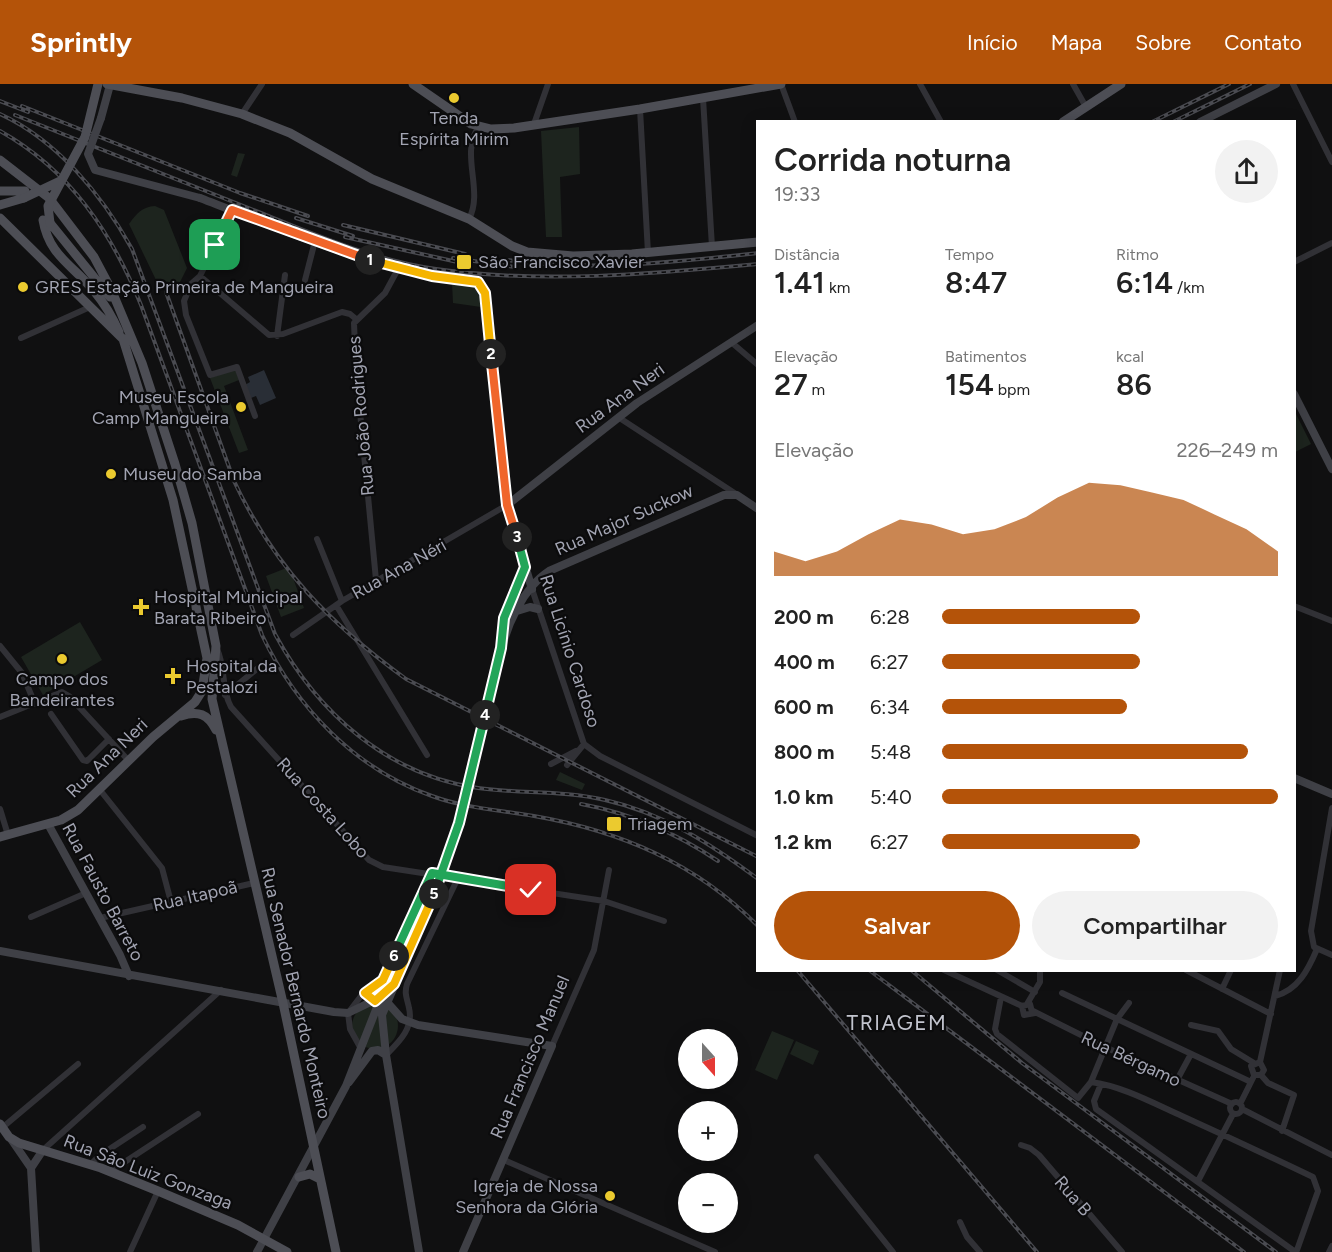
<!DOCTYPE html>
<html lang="pt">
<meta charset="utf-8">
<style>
:root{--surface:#fff;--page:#f2f2f2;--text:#222;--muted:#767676;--accent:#b45309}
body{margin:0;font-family:Figtree,sans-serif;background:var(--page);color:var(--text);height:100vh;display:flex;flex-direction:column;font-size:22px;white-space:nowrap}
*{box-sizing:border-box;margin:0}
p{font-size:20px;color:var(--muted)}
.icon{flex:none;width:33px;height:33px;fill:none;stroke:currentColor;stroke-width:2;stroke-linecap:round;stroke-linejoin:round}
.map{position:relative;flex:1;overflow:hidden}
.details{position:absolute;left:756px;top:36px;width:540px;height:852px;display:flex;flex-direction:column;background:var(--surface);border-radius:0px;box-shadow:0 3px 15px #0003}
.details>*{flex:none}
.needle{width:39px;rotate:159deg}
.buttons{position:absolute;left:678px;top:945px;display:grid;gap:12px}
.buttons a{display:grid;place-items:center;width:60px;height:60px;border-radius:50%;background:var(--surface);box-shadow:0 3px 15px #0003;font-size:30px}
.pin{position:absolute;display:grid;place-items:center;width:51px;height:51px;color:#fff;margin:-26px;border-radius:12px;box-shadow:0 3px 9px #0006}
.km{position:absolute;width:30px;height:30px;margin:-15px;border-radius:50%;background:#222;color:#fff;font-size:16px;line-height:30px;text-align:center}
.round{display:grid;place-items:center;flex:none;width:63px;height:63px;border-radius:32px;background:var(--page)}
.overview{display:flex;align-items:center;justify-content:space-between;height:102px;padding:0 18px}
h1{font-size:33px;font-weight:600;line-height:45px}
.figures{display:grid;grid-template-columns:repeat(3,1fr);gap:9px;height:102px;padding:6px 18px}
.figures div{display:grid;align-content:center}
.figures b{font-size:30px;font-weight:600}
.figures small{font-size:16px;font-weight:400}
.figures p{font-size:16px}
.chart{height:168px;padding:12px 18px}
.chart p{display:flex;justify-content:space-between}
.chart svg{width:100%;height:108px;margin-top:6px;fill:var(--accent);opacity:.7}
.primary-button{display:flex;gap:12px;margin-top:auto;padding:12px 18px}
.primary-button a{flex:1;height:69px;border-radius:36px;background:var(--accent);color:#fff;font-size:24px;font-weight:600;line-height:69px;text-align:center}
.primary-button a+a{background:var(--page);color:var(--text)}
ul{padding:0 18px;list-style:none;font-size:20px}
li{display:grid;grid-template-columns:96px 72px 1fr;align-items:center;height:45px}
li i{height:15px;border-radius:8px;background:var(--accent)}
header{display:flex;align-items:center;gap:36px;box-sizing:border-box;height:84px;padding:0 30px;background:var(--accent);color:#fff}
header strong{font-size:28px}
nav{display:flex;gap:33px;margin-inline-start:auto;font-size:21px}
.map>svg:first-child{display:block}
.green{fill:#1d241e}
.water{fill:#292e36}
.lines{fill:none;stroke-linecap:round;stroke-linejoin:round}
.street{stroke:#313136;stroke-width:6}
.secondary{stroke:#3f4046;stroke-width:8}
.primary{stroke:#4d4e55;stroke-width:9}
.rail-casing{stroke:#4a4b51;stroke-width:4}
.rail{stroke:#0b0b0c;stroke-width:1.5;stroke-dasharray:4.5;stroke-linecap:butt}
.secondary-bridge{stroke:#3f4046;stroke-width:8}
.primary-bridge{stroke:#4d4e55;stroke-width:9}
.split-1-casing{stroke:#fff;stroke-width:12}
.split-2-casing{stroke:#fff;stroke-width:12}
.split-3-casing{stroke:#fff;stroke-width:12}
.split-4-casing{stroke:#fff;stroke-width:12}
.split-5-casing{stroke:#fff;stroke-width:12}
.split-6-casing{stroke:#fff;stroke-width:12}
.split-7-casing{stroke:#fff;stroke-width:12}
.split-1{stroke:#f0652b;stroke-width:8}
.split-2{stroke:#f5b400;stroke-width:8}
.split-3{stroke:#f0652b;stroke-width:8}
.split-4{stroke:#22a559;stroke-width:8}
.split-5{stroke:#22a559;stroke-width:8}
.split-6{stroke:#f5b400;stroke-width:8}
.split-7{stroke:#22a559;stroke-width:8}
.poi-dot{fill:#ebca2f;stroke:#0b0b0c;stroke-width:2}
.labels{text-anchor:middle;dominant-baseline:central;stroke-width:4.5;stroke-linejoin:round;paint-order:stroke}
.poi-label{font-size:18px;fill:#a2a4b2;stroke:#0b0b0c;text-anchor:start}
.street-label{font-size:18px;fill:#a2a4b2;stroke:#0b0b0c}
.quarter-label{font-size:21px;letter-spacing:1.5px;fill:#c2c4ce;stroke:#0b0b0c}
</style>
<header>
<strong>Sprintly</strong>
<nav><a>Início</a><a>Mapa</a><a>Sobre</a><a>Contato</a></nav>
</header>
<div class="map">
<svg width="1332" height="1168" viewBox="0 0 1332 1168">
<rect width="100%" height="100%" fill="#101011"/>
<path class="green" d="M579,43L580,90L560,93L562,153H546L541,47Z
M238,69L245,70L237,93L231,91Z
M155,122L164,126L187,184L179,200L164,203L157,198L129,140C137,129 142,123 155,122Z
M452,199L478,203L481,223L453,219Z
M235,285L239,296L224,302L248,366L239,369L210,294Z
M1294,326L1311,360L1295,368H1294Z
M289,483L304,524L281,533L266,492Z
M80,538L102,576L43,611L21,573Z
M560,688L585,700L582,706L556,696Z
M352 942a23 23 0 1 1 46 0a23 23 0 1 1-46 0Z
M772,947L794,956L777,996L755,986Z
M796,957L819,967L813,981L790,970Z"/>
<path class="water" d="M264,286L276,314L260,321L256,312L251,314L245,301L250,298L248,293Z"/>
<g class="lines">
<path class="street" d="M781,0L795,38
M920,0L941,38
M1073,0L1086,23
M1293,0L1332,78
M703,14L712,163
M640,25L648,169
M242,30L262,0
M534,40L548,0
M232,126L200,192L191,200L184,217L186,231L210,291L237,283L255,332
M469,135C484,107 460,70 478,44
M1294,178L1332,159
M200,192L269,251L283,250L342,228L350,230L356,235
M305,196L315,157
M277,252L285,191
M21,254L90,223
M731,258L758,281
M618,333L736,410
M317,455L342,517
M376,496L356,286L354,239L385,209L398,185
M532,505L584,660L600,672L758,752
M336,521L427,671
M1294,522L1332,537
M293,551L342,517L507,421
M0,562L22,589L35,620
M217,565C226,584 221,605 231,623L369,776L383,783L604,817L664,837
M225,611L258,584
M51,630L83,676L87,677L109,655
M0,633L62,608L69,612L129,677
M551,680L576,667
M567,681L584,660
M100,706L162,784L171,818
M1332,724L1311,847L1314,863L1332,871
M0,725L8,751
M31,833L86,809
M100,834L254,799
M944,886L1022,922
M997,886L1035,908
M1186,886L1271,930
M1222,905L1231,886
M1062,909L1251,998
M1275,912C1298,906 1308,886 1317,865
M1001,913L995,945L997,950L1078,1014L1091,998L1117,935L1129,919
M1027,920L1040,898V886
M1033,927L1105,963L1232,1020
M1032,928L1030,920L1022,922L1024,931L1035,929
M1191,941L1218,947L1231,965L1254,979
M552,962L594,866L609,786
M360,963L350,945L348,929L361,912L383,896L432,789
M386,971C399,958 414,944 409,924C407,914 404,910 407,900L458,794
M1260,978L1251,982L1254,991H1261L1264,986L1260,978L1280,886
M1261,991L1268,999L1294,1011L1282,1047
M1177,996L1191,970
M1091,998C1122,1002 1153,1019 1182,1032C1226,1052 1269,1072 1313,1093L1318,1107L1297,1166L1294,1167L1096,1025L1094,1017L1101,1000
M1230 1024a6 6 0 1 1 12 0a6 6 0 1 1-12 0Z
M1240,1020L1253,994
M1242,1025L1332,1071
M3,1043L78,980
M1021,1061L1030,1064L1039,1071L1122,1168
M43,1066L221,906
M817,1073L893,1168
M504,1076L715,1168
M91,1080L99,1072L143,1043
M111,1087L198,1030
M1198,1097L1233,1030
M960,1138L967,1153L980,1168
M130,1168L158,1107
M1329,1168L1332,1162"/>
<path class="secondary" d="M101,34L110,1
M1200,38L1276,0
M200,114C289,148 378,188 474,197L482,202L485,209L507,421L532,505
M1294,310L1332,385
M507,421L637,319L758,241
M517,527L530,523L538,525
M500,558L507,523L525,483
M500,572C506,542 523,504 549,487L724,411H737L758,425
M1294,694L1332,710
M48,740L120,871L129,892
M0,867L334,928L348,929L381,913
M386,917L402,935L418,941L552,962L463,1168
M349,998L372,967L378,966L386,971
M11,1055L31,1084
M36,1168L31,1084L43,1066
M257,1168L346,1002L381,913
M419,1168L386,971L382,931L438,800"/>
<path class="primary" d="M107,0L182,14L242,30L290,49L372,95L469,135L512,162L527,168L573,172L632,170L758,158
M413,0L471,40L491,45L514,44L640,25L781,0
M1063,38L1121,0
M0,76L49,114L94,173L111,205L142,279L175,380L192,439L216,562L212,615L283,919L336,1168
M0,107H25
M0,121L24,114
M0,134L123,255L173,416L207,574L202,607L195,618L153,653L78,726L61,736L0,753
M43,136C49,172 73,181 94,207C104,219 113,234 119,248
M50,139L110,213
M181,632C198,626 208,630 216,646
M0,1040L9,1053L19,1059L101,1084L158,1107L238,1141L287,1168
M299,1093L310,1090L320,1095"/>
<g class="rail-casing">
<path id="rail" d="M0,17L28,28
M22,22L240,109L308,132
M0,30C57,56 102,111 132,165L275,550C317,628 387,691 478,704C520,710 563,706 605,716C663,729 711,760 758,795
M15,31C94,62 172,94 251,125C311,149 372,176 436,185C542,200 651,190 758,180
M1152,38L1229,0
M1173,38L1250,0
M0,47C70,86 112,149 141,221L262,551C296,623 355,685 432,712C464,724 500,726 534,732C620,747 696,779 758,842
M296,134L353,152
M343,141L465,170
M345,153L462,179
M453,174L515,183
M507,176C590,188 675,178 758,169
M166,208L234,397C275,484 329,539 406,595L758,773
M581,720C630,729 676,749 718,777
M797,886L1037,1168
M869,886L1244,1168
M911,886L1022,979L1276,1168"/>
</g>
<use href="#rail" class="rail"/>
<path class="secondary-bridge" d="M101,34L88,70L95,86L200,114
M438,800L459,739L500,572"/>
<path class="primary-bridge" d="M24,114L60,97
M50,139L48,122L85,53L98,0"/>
</g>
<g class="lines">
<g class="split-1-casing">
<path id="split-1" d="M215,161L232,126L370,176"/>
</g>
<g class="split-2-casing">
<path id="split-2" d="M370,176L432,192L478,198L485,209L491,270"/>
</g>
<g class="split-3-casing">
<path id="split-3" d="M491,270L507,421L517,453"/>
</g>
<g class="split-4-casing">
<path id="split-4" d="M485,631L501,564L504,534L525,483L517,453"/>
</g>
<g class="split-5-casing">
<path id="split-5" d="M434,810L459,739L485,631"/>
</g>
<g class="split-6-casing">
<path id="split-6" d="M394,872L383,896L365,909L375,917L394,900L434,810"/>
</g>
<g class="split-7-casing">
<path id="split-7" d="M394,872L432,789L531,806"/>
</g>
<use href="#split-1" class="split-1"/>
<use href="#split-2" class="split-2"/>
<use href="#split-3" class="split-3"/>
<use href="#split-4" class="split-4"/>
<use href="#split-5" class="split-5"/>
<use href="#split-6" class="split-6"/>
<use href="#split-7" class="split-7"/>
</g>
<g class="poi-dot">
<circle cx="454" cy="14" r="6"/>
<rect x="456" y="170" width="16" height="16" rx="3"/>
<circle cx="23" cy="203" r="6"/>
<circle cx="241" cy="323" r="6"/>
<circle cx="111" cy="390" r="6"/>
<path d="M138 514h6v6h6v6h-6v6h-6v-6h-6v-6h6z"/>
<circle cx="62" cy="575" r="6"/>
<path d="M170 583h6v6h6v6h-6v6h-6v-6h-6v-6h6z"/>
<rect x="606" y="732" width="16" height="16" rx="3"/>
<circle cx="610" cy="1112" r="6"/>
</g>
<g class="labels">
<g class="poi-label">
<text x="454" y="34" text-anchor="middle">Tenda<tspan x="454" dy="21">Espírita Mirim</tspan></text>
<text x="478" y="178">São Francisco Xavier</text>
<text x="35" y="203">GRES Estação Primeira de Mangueira</text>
<text x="229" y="313" text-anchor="end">Museu Escola<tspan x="229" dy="21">Camp Mangueira</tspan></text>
<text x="123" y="390">Museu do Samba</text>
<text x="154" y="513">Hospital Municipal<tspan x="154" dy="21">Barata Ribeiro</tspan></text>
<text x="186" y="582">Hospital da<tspan x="186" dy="21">Pestalozi</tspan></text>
<text x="62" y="595" text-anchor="middle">Campo dos<tspan x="62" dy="21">Bandeirantes</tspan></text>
<text x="628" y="740">Triagem</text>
<text x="598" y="1102" text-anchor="end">Igreja de Nossa<tspan x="598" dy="21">Senhora da Glória</tspan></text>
</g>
<g class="street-label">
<text transform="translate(620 314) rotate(-36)">Rua Ana Neri</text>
<text transform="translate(361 332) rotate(-95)">Rua João Rodrigues</text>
<text transform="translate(624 436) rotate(-24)">Rua Major Suckow</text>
<text transform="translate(399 485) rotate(-29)">Rua Ana Néri</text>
<text transform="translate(570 567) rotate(72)">Rua Licínio Cardoso</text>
<text transform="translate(107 674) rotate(-44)">Rua Ana Neri</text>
<text transform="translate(323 724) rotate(48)">Rua Costa Lobo</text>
<text transform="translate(103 808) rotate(62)">Rua Fausto Barreto</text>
<text transform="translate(195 812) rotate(-13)">Rua Itapoã</text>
<text transform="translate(296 909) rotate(77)">Rua Senador Bernardo Monteiro</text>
<text transform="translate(530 973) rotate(-67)">Rua Francisco Manuel</text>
<text transform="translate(1131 975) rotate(25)">Rua Bérgamo</text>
<text transform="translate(148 1088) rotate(21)">Rua São Luiz Gonzaga</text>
<text transform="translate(1073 1112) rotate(49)">Rua B</text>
</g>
<g class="quarter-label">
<text x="897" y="938">TRIAGEM</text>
</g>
</g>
</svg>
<div class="buttons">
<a><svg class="needle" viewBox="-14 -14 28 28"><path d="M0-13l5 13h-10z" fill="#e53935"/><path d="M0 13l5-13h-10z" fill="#767676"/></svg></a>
<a>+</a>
<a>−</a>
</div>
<div class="pin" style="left:215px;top:161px;background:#1e9e55"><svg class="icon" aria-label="arrive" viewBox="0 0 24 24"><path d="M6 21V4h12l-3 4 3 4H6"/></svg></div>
<div class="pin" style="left:531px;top:806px;background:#d93025"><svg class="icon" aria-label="check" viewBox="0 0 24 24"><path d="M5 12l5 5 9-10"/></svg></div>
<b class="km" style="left:370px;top:176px">1</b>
<b class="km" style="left:491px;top:270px">2</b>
<b class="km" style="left:517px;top:453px">3</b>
<b class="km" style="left:485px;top:631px">4</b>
<b class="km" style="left:434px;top:810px">5</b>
<b class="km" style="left:394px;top:872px">6</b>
<section class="details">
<div class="overview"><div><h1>Corrida noturna</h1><p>19:33</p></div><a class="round"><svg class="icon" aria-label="share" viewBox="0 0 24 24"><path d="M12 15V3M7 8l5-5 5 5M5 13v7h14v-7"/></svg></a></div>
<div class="figures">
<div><p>Distância</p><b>1.41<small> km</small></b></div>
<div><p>Tempo</p><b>8:47</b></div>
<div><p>Ritmo</p><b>6:14<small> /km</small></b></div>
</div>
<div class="figures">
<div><p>Elevação</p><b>27<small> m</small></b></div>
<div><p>Batimentos</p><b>154<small> bpm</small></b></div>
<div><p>kcal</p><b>86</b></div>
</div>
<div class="chart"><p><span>Elevação</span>226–249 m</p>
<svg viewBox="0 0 160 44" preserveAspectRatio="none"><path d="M0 44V34L10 38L20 34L30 27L40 21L50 23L60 27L70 25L80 20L90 12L100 6L110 7L120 10L130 13L140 19L150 25L160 34V44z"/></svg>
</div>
<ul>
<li><b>200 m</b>6:28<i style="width:59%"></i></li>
<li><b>400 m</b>6:27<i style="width:59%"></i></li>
<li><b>600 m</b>6:34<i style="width:55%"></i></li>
<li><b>800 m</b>5:48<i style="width:91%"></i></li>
<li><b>1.0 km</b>5:40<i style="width:100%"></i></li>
<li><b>1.2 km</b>6:27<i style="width:59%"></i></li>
</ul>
<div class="primary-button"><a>Salvar</a><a>Compartilhar</a></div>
</section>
</div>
